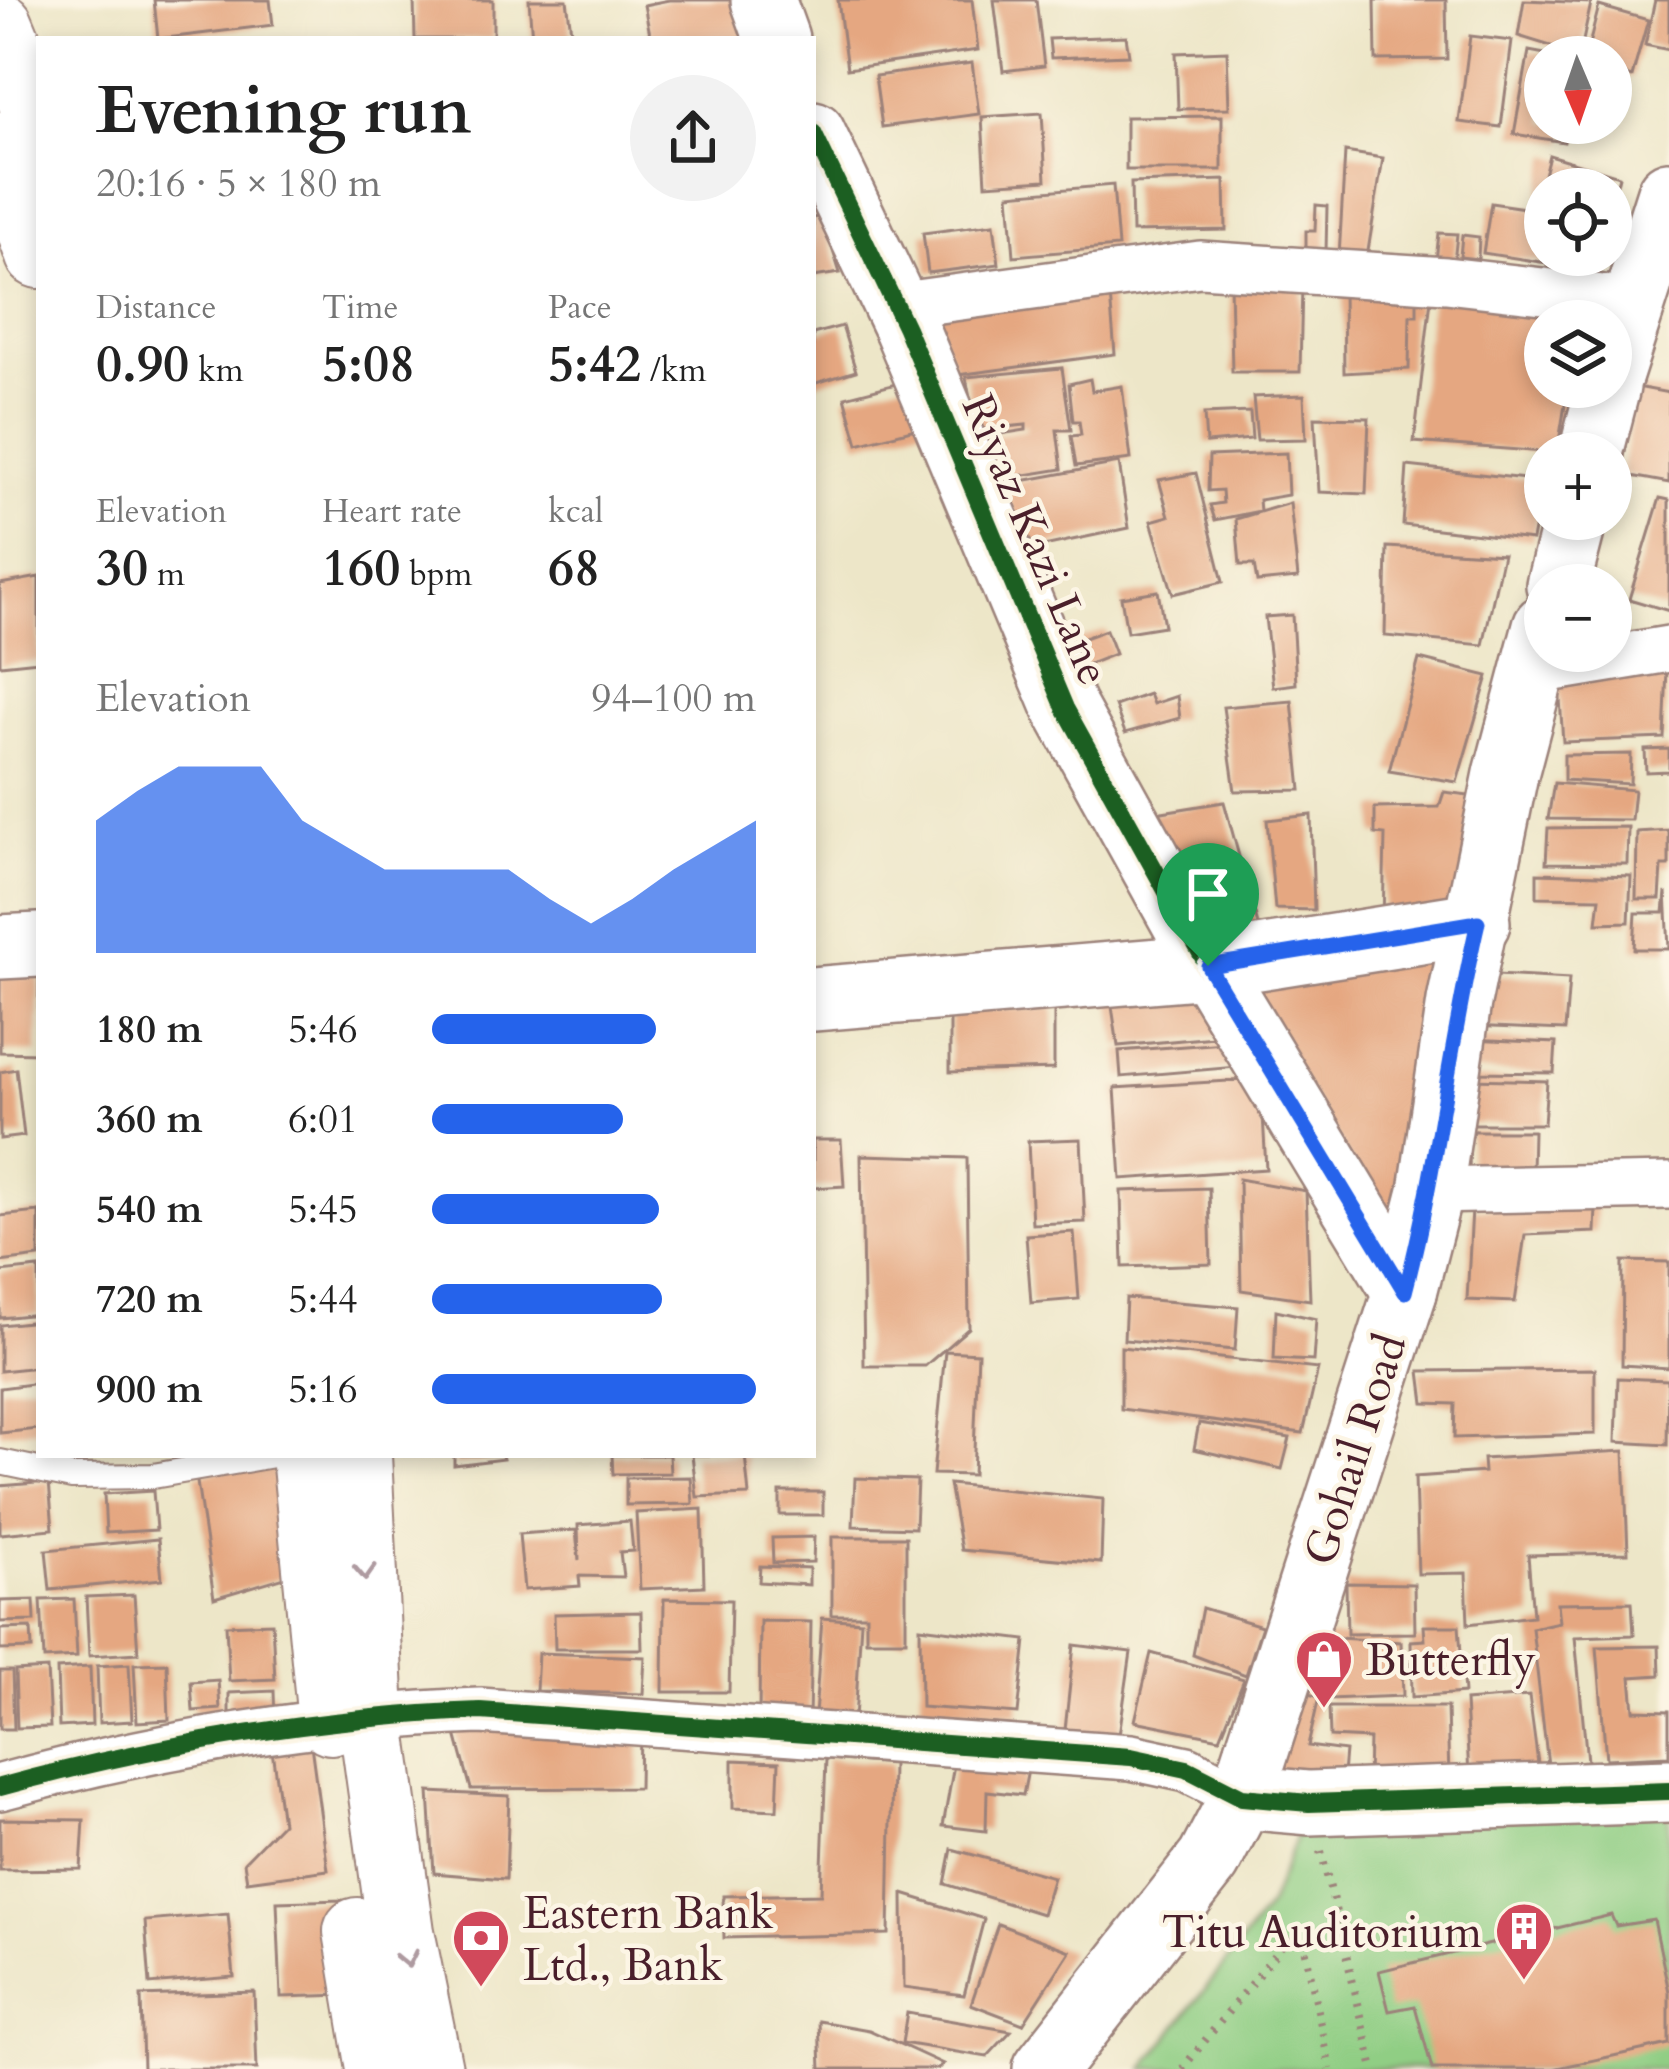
<!DOCTYPE html>
<meta charset="utf-8">
<style>
:root{--surface:#fff;--page:#f2f2f2;--text:#222;--muted:#767676;--accent:#2563eb}
body{margin:0;font-family:Cardo,serif;background:var(--page);color:var(--text);height:100vh;display:flex;flex-direction:column;font-size:45px;white-space:nowrap}
*{box-sizing:border-box;margin:0}
p{font-size:39px;color:var(--muted)}
.icon{flex:none;width:66px;height:66px;fill:none;stroke:currentColor;stroke-width:2;stroke-linecap:round;stroke-linejoin:round}
.map{position:relative;flex:1;overflow:hidden}
.panel{position:absolute;left:36px;top:36px;width:780px;height:1422px;display:flex;flex-direction:column;background:var(--surface);border-radius:0px;box-shadow:0 6px 18px #0003}
.panel>*{flex:none}
.needle{width:78px;rotate:178deg}
.fabs{position:absolute;left:1524px;top:36px;display:grid;gap:24px}
.fabs a{display:grid;place-items:center;width:108px;height:108px;border-radius:50%;background:var(--surface);box-shadow:0 6px 18px #0003;font-size:60px}
.pin{position:absolute;display:grid;place-items:center;width:102px;height:102px;color:#fff;margin:-123px -51px;border-radius:50% 50% 50% 0;rotate:-45deg;box-shadow:0 0 12px #0007}
.pin .icon{rotate:45deg}
.round{display:grid;place-items:center;flex:none;width:126px;height:126px;border-radius:63px;background:var(--page)}
.headline{display:flex;align-items:center;justify-content:space-between;height:204px;padding:0 60px}
h1{font-size:66px;font-weight:800;line-height:90px}
.metrics{display:grid;grid-template-columns:repeat(3,1fr);gap:18px;height:204px;padding:12px 60px}
.metrics div{display:grid;align-content:center}
.metrics b{font-size:51px;font-weight:800}
.metrics small{font-size:33px;font-weight:400}
.metrics p{font-size:33px}
.chart{height:336px;padding:24px 60px}
.chart p{display:flex;justify-content:space-between}
.chart svg{width:100%;height:216px;margin-top:12px;fill:var(--accent);opacity:.7}
ul{padding:0 60px;list-style:none;font-size:39px}
li{display:grid;grid-template-columns:192px 144px 1fr;align-items:center;height:90px}
li i{height:30px;border-radius:15px;background:var(--accent)}
.map>svg:first-child{display:block}
.green{fill:#90ce84;stroke:#6d7658;stroke-width:3}
.building{fill:#e5a781}
.lines{fill:none;stroke-linecap:round;stroke-linejoin:round}
.lane-casing{stroke:#9c827a;stroke-width:28}
.street-casing{stroke:#9c827a;stroke-width:50}
.secondary-casing{stroke:#9c827a;stroke-width:68}
.highway-casing{stroke:#9c827a;stroke-width:70}
.path{stroke:#9c827a;stroke-width:8;stroke-dasharray:3 9;stroke-linecap:butt}
.lane{stroke:#fff;stroke-width:24}
.street{stroke:#fff;stroke-width:45}
.secondary{stroke:#fff;stroke-width:63}
.highway{stroke:#fff;stroke-width:66}
.cycleway-casing{stroke:#fcf5e5;stroke-width:26}
.cycleway{stroke:#1b5e20;stroke-width:18}
.oneway{stroke:#ae9aa0}
.route-casing{stroke:#fff;stroke-width:24}
.route{stroke:#2563eb;stroke-width:15}
.labels{text-anchor:middle;stroke-width:9;stroke-linejoin:round;paint-order:stroke}
.street-label{font-size:45px;fill:#4a1f2b;stroke:#fcf5e5}
.poi-label{font-size:45px;fill:#4a1f2b;stroke:#fcf5e5;text-anchor:start}
</style>
<div class="map">
<svg width="1669" height="2069" viewBox="0 0 1669 2069">
<rect width="100%" height="100%" fill="#fcf5e5"/>
<filter id="ink" filterUnits="userSpaceOnUse"><feTurbulence type="fractalNoise" baseFrequency=".00833" numOctaves="2"/><feDisplacementMap in="SourceGraphic" scale="24" xChannelSelector="R" yChannelSelector="G"/><feConvolveMatrix kernelMatrix="1 2 1 2 8 2 1 2 1" color-interpolation-filters="sRGB"/></filter>
<filter id="wash" filterUnits="userSpaceOnUse"><feTurbulence type="fractalNoise" baseFrequency=".004" numOctaves="4" result="noise"/><feDisplacementMap in="SourceGraphic" scale="48" xChannelSelector="R" yChannelSelector="G"/><feGaussianBlur stdDeviation="2.7" result="paint"/><feColorMatrix in="noise" values="0 0 0 0 0 0 0 0 0 0 0 0 0 0 0 0 0 1.4 0 .05"/><feComposite in="paint" operator="in"/></filter>
<g filter="url(#wash)">
<rect width="100%" height="100%" fill="#ede6c8"/>
<path class="green" d="M1669 1791V2069H1144L1269 1906 1309 1803Z"/>
<g id="blocks">
<g class="building">
<path d="M154 0H270L273 25 158 39Z"/>
<path d="M414 0H493V39H415Z"/>
<path d="M529 0H567L572 39H532Z"/>
<path d="M669 0H748L756 39H651L644 5Z"/>
<path d="M838 0H972L978 50 847 69Z"/>
<path d="M994 0H1036L1044 66 1003 71Z"/>
<path d="M1375 0H1446L1447 59 1376 60Z"/>
<path d="M1524 0 1591 3 1580 55 1518 36Z"/>
<path d="M1655 0H1669V50L1645 45Z"/>
<path d="M1599 6 1648 20 1632 77 1611 71V57H1586Z"/>
<path d="M1126 36 1129 55 1051 58 1049 39Z"/>
<path d="M1470 36 1512 41 1501 127 1459 122Z"/>
<path d="M1227 51 1229 108 1178 109 1176 53Z"/>
<path d="M1529 51 1545 54V123H1568L1564 142 1514 134Z"/>
<path d="M972 63 979 114 882 127 875 76Z"/>
<path d="M1042 113 1046 180 986 184 982 117Z"/>
<path d="M1222 116V170H1126V117Z"/>
<path d="M1345 152 1383 158 1367 257H1339Z"/>
<path d="M1549 155 1619 176 1613 200 1611 189H1545V201L1538 199Z"/>
<path d="M1225 180 1226 230 1132 232 1131 183Z"/>
<path d="M1113 185 1118 247 1014 256 1009 194Z"/>
<path d="M1491 203 1545 211V255H1587L1585 269 1483 253Z"/>
<path d="M1316 205 1327 206 1326 252 1306 251V231H1315Z"/>
<path d="M822 216 840 273 813 277V218Z"/>
<path d="M994 224 999 264 928 273 923 233Z"/>
<path d="M1439 233 1457 234 1454 263 1436 261Z"/>
<path d="M1462 235 1479 237 1478 259 1460 257Z"/>
<path d="M1109 282 1115 354 957 375 933 310Z"/>
<path d="M1230 282 1302 284 1300 372H1232Z"/>
<path d="M1417 288V315H1410L1409 369 1344 373 1343 289Z"/>
<path d="M1432 291 1580 313 1579 321H1545V387H1568L1557 453 1414 442Z"/>
<path d="M842 326 856 371 813 384V334Z"/>
<path d="M1062 368 1071 430H1057L1062 469 994 480 962 440 1026 430V425L976 430 966 377Z"/>
<path d="M915 379 927 426 858 444 845 397Z"/>
<path d="M1090 379 1092 391 1122 386 1131 459 1076 466 1071 436 1081 435 1079 421H1073L1069 384Z"/>
<path d="M1637 387 1669 393V483L1621 474Z"/>
<path d="M1304 395 1306 439 1257 440 1253 397Z"/>
<path d="M1250 412 1252 439 1206 443 1204 414Z"/>
<path d="M1315 417 1369 418 1366 494 1319 492Z"/>
<path d="M1286 453 1288 495 1259 500 1260 511 1215 520 1210 505 1223 503 1222 490 1208 491 1209 456Z"/>
<path d="M1119 463 1129 528 1025 550 1005 484Z"/>
<path d="M1407 466 1543 481 1532 540 1403 525Z"/>
<path d="M1196 473 1223 582 1173 594 1151 521 1169 516 1159 480Z"/>
<path d="M1660 498 1669 500V611L1629 599Z"/>
<path d="M1290 503 1298 578 1257 582 1254 565H1240L1236 519Z"/>
<path d="M1387 547 1503 554 1483 645 1385 636Z"/>
<path d="M39 577V661L0 665V584Z"/>
<path d="M1158 591 1164 626 1127 632 1121 597Z"/>
<path d="M1292 615 1296 684 1273 687 1265 617Z"/>
<path d="M1106 630 1115 654 1074 670 1065 645Z"/>
<path d="M1419 659 1488 676 1457 782 1389 771Z"/>
<path d="M1667 669 1664 738 1563 742 1559 684Z"/>
<path d="M1149 694 1153 704 1177 696 1180 718 1125 733 1115 706Z"/>
<path d="M1292 701 1301 790 1235 791 1223 707Z"/>
<path d="M1669 749V771L1646 772 1645 750Z"/>
<path d="M1631 754 1630 784 1564 780V755Z"/>
<path d="M1554 783 1634 790 1631 820 1548 819Z"/>
<path d="M1444 792 1485 797 1464 908 1383 921 1385 835 1375 834V808L1439 807Z"/>
<path d="M1224 802 1262 939 1215 949 1144 815Z"/>
<path d="M1311 815 1314 910 1275 909 1267 820Z"/>
<path d="M1628 827 1627 864 1546 863 1548 828Z"/>
<path d="M1669 830V866H1662L1660 899H1636L1637 832Z"/>
<path d="M1537 873 1631 876 1629 922 1597 923 1600 898 1537 897Z"/>
<path d="M1666 892 1669 949H1634L1636 913H1664Z"/>
<path d="M1445 937 1398 1240 1242 976Z"/>
<path d="M1477 974 1569 979 1565 1030 1471 1026Z"/>
<path d="M0 976 39 977 37 1053 0 1052Z"/>
<path d="M1188 979 1235 1035 1118 1046 1109 987Z"/>
<path d="M1054 1008V1069L950 1072V1010Z"/>
<path d="M1471 1039 1556 1043 1554 1073 1469 1072Z"/>
<path d="M1238 1042 1249 1066 1121 1077 1119 1051Z"/>
<path d="M16 1069 24 1136 0 1139V1072Z"/>
<path d="M1261 1079 1266 1169 1121 1179 1115 1088Z"/>
<path d="M1471 1079 1547 1081 1544 1124H1467Z"/>
<path d="M1470 1131H1533L1532 1171 1469 1173Z"/>
<path d="M1081 1139 1085 1222 1032 1224 1028 1141Z"/>
<path d="M813 1140H841L844 1186 813 1188Z"/>
<path d="M861 1155 967 1158 969 1328 925 1366H864Z"/>
<path d="M1239 1179 1306 1191 1310 1300 1241 1290Z"/>
<path d="M1209 1188 1211 1264 1123 1267 1121 1191Z"/>
<path d="M1596 1206 1595 1232 1525 1235 1515 1302 1467 1300 1472 1209Z"/>
<path d="M39 1212V1257L0 1262V1216Z"/>
<path d="M1074 1232 1079 1299 1031 1303 1026 1235Z"/>
<path d="M1623 1261 1669 1262V1368L1622 1365Z"/>
<path d="M39 1268V1314L0 1318V1272Z"/>
<path d="M1126 1298 1238 1307 1235 1350 1124 1340Z"/>
<path d="M1276 1310 1316 1319 1313 1361 1274 1359Z"/>
<path d="M39 1321V1367L0 1371V1325Z"/>
<path d="M1121 1347 1318 1369 1303 1433 1121 1409Z"/>
<path d="M945 1351 978 1353 973 1475 933 1474Z"/>
<path d="M1595 1369V1434L1454 1438 1455 1404 1424 1403 1420 1371Z"/>
<path d="M1618 1378 1668 1380 1667 1445 1616 1442Z"/>
<path d="M39 1383V1429L0 1433V1388Z"/>
<path d="M1199 1423 1290 1438 1282 1469 1194 1449Z"/>
<path d="M1624 1451 1628 1553 1528 1555 1533 1616 1468 1624 1466 1573 1418 1574 1415 1477 1484 1472 1483 1459Z"/>
<path d="M454 1455H502L503 1459 454 1465Z"/>
<path d="M612 1455H669L670 1473 613 1474Z"/>
<path d="M692 1455H745L749 1495 697 1497Z"/>
<path d="M273 1462 285 1577 214 1598 196 1475Z"/>
<path d="M691 1477 693 1504 626 1505V1478Z"/>
<path d="M855 1478 917 1480 915 1528 853 1526Z"/>
<path d="M49 1482 53 1529 0 1534V1486Z"/>
<path d="M949 1484 1103 1499 1101 1563 961 1550Z"/>
<path d="M153 1491 156 1530 106 1533 104 1494Z"/>
<rect x="780" y="1492" width="43" height="23"/>
<path d="M702 1509 704 1586 640 1589 636 1513Z"/>
<path d="M630 1521 633 1551 620 1552 623 1577 579 1576 580 1586 524 1590 519 1534 576 1530 579 1561 578 1525Z"/>
<path d="M814 1537 813 1562 773 1563 772 1538Z"/>
<path d="M832 1537H906V1640H866V1615H832Z"/>
<path d="M158 1539 162 1579 50 1590 46 1550Z"/>
<path d="M760 1566 809 1568V1585L759 1582Z"/>
<path d="M1346 1583 1414 1584 1415 1633 1347 1634Z"/>
<path d="M134 1595 138 1653 89 1656 86 1597Z"/>
<path d="M74 1599 77 1657 44 1659 41 1600Z"/>
<path d="M664 1599 731 1600 729 1692H663Z"/>
<path d="M34 1600 35 1621 0 1622V1601Z"/>
<path d="M1632 1602 1634 1635 1575 1637 1587 1761 1548 1765 1532 1628 1559 1622 1557 1603Z"/>
<path d="M1202 1608 1262 1626 1246 1675 1193 1655Z"/>
<path d="M641 1612 642 1649H555L554 1614Z"/>
<path d="M822 1618 861 1621 855 1719 815 1716Z"/>
<path d="M760 1621 811 1622 809 1720H759Z"/>
<path d="M272 1623 275 1679 229 1681 226 1625Z"/>
<path d="M1424 1626H1459L1464 1693 1412 1697 1411 1641 1425 1640Z"/>
<path d="M920 1627 1026 1640 1018 1714 921 1707Z"/>
<path d="M31 1628 32 1649 0 1650V1629Z"/>
<path d="M1307 1636 1401 1642 1403 1696 1328 1699 1327 1693 1297 1681Z"/>
<path d="M1074 1645 1131 1652 1119 1735 1065 1730Z"/>
<path d="M1659 1646 1660 1675 1631 1677 1634 1710 1669 1711V1756L1606 1759 1597 1647Z"/>
<path d="M538 1653 645 1657 643 1694 536 1691Z"/>
<path d="M1151 1653 1244 1679 1220 1738 1135 1721Z"/>
<path d="M167 1663 169 1720 137 1722 134 1664Z"/>
<path d="M129 1664 132 1721 99 1723 97 1666Z"/>
<path d="M90 1667 92 1725 59 1727 57 1669Z"/>
<path d="M47 1669 50 1727 17 1728 15 1671Z"/>
<path d="M0 1671H12L14 1729H0Z"/>
<path d="M218 1680 220 1709 193 1711 191 1682Z"/>
<path d="M1292 1689 1319 1697 1308 1746 1345 1751 1342 1786 1266 1787Z"/>
<path d="M274 1691 275 1722 229 1723V1693Z"/>
<path d="M1529 1696 1539 1771 1469 1775 1465 1701Z"/>
<path d="M1329 1707H1447L1449 1779 1368 1782 1369 1739 1330 1737Z"/>
<path d="M452 1719 640 1727 639 1788 471 1789Z"/>
<path d="M959 1737 1033 1745 1023 1795 987 1791 986 1831 943 1826Z"/>
<path d="M311 1745 328 1870 247 1881 244 1862 282 1823 272 1750Z"/>
<path d="M826 1759 892 1764 889 1934 724 1938 723 1896 821 1894Z"/>
<path d="M733 1760 779 1762 777 1810 733 1808Z"/>
<path d="M429 1792 509 1796 506 1879 434 1873Z"/>
<path d="M0 1819 84 1820 81 1869 0 1870Z"/>
<path d="M952 1849 1053 1877 1042 1914 945 1884Z"/>
<path d="M903 1894 984 1919 964 1995 904 1987Z"/>
<path d="M342 1900 346 1995 281 1997 277 1902Z"/>
<path d="M228 1914 234 1977 150 1984 145 1921Z"/>
<path d="M1611 1915 1616 1926 1654 1920 1669 1992V2044L1553 2069H1432L1415 2006 1389 2011 1379 1971Z"/>
<path d="M998 1924 1070 1951 1023 2024 971 2004Z"/>
<path d="M254 1992 257 2069H143L141 1996Z"/>
<path d="M907 2013 1011 2031 987 2057 902 2043Z"/>
<path d="M819 2021 869 2030 943 2064 938 2069H821Z"/>
</g>
</g>
</g>
<g filter="url(#ink)">
<use href="#blocks" fill-opacity="0" stroke="#9c827a" stroke-width="3"/>
<g class="lines">
<g class="lane-casing">
<path id="lane" d="M0 1462 72 1477 153 1476 273 1455"/>
</g>
<g class="street-casing">
<g id="street">
<path d="M895 306 1200 264 1446 280 1630 301"/>
<path d="M1530 672 1669 649"/>
<path d="M1431 1191 1669 1186"/>
<path d="M0 1787C158 1744 316 1717 480 1711L1131 1757 1187 1769 1242 1797"/>
</g>
</g>
<g class="secondary-casing">
<g id="secondary">
<path d="M763 0 777 39"/>
<path d="M813 133 906 328 1065 708 1208 966 1405 1292"/>
<path d="M1611 374 1669 193"/>
<path d="M1591 453 1608 387"/>
<path d="M1558 585 1575 519"/>
<path d="M0 947 39 945"/>
<path d="M813 999 1208 966 1478 923"/>
<path d="M1242 1797 1309 1803 1669 1791"/>
<path d="M1045 2069 1209 1860 1242 1797 1405 1292 1431 1191 1459 1002 1506 774 1545 626"/>
</g>
</g>
<g class="highway-casing">
<g id="highway">
<path d="M0 25 39 119"/>
<path d="M0 145 39 255"/>
<path d="M305 1455 331 1721"/>
<path d="M358 1455 371 1715 401 1932 429 2069"/>
<path d="M357 1931 380 2069"/>
</g>
</g>
<g class="path">
<path d="M1321 1851 1374 2069"/>
<path d="M1182 2069 1300 1923 1330 2069"/>
</g>
<use href="#lane" class="lane"/>
<use href="#street" class="street"/>
<use href="#secondary" class="secondary"/>
<use href="#highway" class="highway"/>
<g class="cycleway-casing">
<g id="cycleway">
<path d="M813 133 906 328 1065 708 1208 966"/>
<path d="M0 1787C158 1744 316 1717 480 1711L1131 1757 1187 1769 1242 1797 1309 1803 1669 1791"/>
</g>
</g>
<use href="#cycleway" class="cycleway"/>
</g>
<defs><path id="oneway-chevron" d="M-2-3.5L2.5 0L-2 3.5" fill="none" stroke-width="1.6" stroke-linecap="round" stroke-linejoin="round" transform="scale(3)"/></defs>
<g class="oneway">
<use href="#oneway-chevron" transform="translate(365 1572) rotate(87)"/>
<use href="#oneway-chevron" transform="translate(407 1959) rotate(78)"/>
</g>
</g>
<g class="lines" filter="url(#ink)">
<g class="route-casing">
<path id="route" d="M1478 922C1449 1045 1437 1170 1405 1292L1208 966Z"/>
</g>
<use href="#route" class="route"/>
</g>
<defs>
<g id="shop-pin" transform="scale(3)"><path d="M0 17L-7.5 6A9.5 9.5 0 1 1 7.5 6Z" fill="#d1495b" stroke="#fcf5e5"/><path d="M-5-2.5h2.3a2.7 3.5 0 0 1 5.4 0H5L5.5 6h-11ZM-1.5-2.5h3a1.5 2.3 0 0 0-3 0Z" fill="#fff"/></g>
<g id="building-pin" transform="scale(3)"><path d="M0 17L-7.5 6A9.5 9.5 0 1 1 7.5 6Z" fill="#d1495b" stroke="#fcf5e5"/><path d="M-4-6H4V6H1V3H-1V6H-4ZM-2.5-4.3h1.7v1.8h-1.7ZM.8-4.3h1.7v1.8H.8ZM-2.5-1h1.7V.8h-1.7ZM.8-1h1.7V.8H.8Z" fill="#fff"/></g>
<g id="bank-pin" transform="scale(3)"><path d="M0 17L-7.5 6A9.5 9.5 0 1 1 7.5 6Z" fill="#d1495b" stroke="#fcf5e5"/><path d="M-6-4H6V4H-6ZM0-2.3a2.3 2.3 0 1 0 0 4.6a2.3 2.3 0 1 0 0-4.6Z" fill="#fff"/></g>
</defs>
<g fill-rule="evenodd">
<use href="#shop-pin" x="1324" y="1659"/>
<use href="#building-pin" x="1524" y="1931"/>
<use href="#bank-pin" x="481" y="1938"/>
</g>
<g class="labels">
<g class="street-label">
<text transform="translate(1037 539) rotate(67)" y="16">Riyaz Kazi Lane</text>
<text transform="translate(1354 1449) rotate(-72)" y="16">Gohail Road</text>
</g>
<g class="poi-label">
<text x="1366" y="1675">Butterfly</text>
<text x="523" y="1928">Eastern Bank<tspan x="523" dy="52">Ltd., Bank</tspan></text>
<text x="1482" y="1947" text-anchor="end">Titu Auditorium</text>
</g>
</g>
</svg>
<div class="fabs">
<a><svg class="needle" viewBox="-14 -14 28 28"><path d="M0-13l5 13h-10z" fill="#e53935"/><path d="M0 13l5-13h-10z" fill="#767676"/></svg></a>
<a><svg class="icon" aria-label="locate" viewBox="0 0 24 24"><circle cx="12" cy="12" r="6"/><path d="M12 2v4M12 18v4M2 12h4M18 12h4"/></svg></a>
<a><svg class="icon" aria-label="layers" viewBox="0 0 24 24"><path d="M12 4l9 5-9 5-9-5zM3 14l9 5 9-5"/></svg></a>
<a>+</a>
<a>−</a>
</div>
<div class="pin" style="left:1208px;top:966px;background:#1e9e55"><svg class="icon" aria-label="arrive" viewBox="0 0 24 24"><path d="M6 21V4h12l-3 4 3 4H6"/></svg></div>
<section class="panel">
<div class="headline"><div><h1>Evening run</h1><p>20:16 · 5 × 180 m</p></div><a class="round"><svg class="icon" aria-label="share" viewBox="0 0 24 24"><path d="M12 15V3M7 8l5-5 5 5M5 13v7h14v-7"/></svg></a></div>
<div class="metrics">
<div><p>Distance</p><b>0.90<small> km</small></b></div>
<div><p>Time</p><b>5:08</b></div>
<div><p>Pace</p><b>5:42<small> /km</small></b></div>
</div>
<div class="metrics">
<div><p>Elevation</p><b>30<small> m</small></b></div>
<div><p>Heart rate</p><b>160<small> bpm</small></b></div>
<div><p>kcal</p><b>68</b></div>
</div>
<div class="chart"><p><span>Elevation</span>94–100 m</p>
<svg viewBox="0 0 160 44" preserveAspectRatio="none"><path d="M0 44V17L10 11L20 6L30 6L40 6L50 17L60 22L70 27L80 27L90 27L100 27L110 33L120 38L130 33L140 27L150 22L160 17V44z"/></svg>
</div>
<ul>
<li><b>180 m</b>5:46<i style="width:69%"></i></li>
<li><b>360 m</b>6:01<i style="width:59%"></i></li>
<li><b>540 m</b>5:45<i style="width:70%"></i></li>
<li><b>720 m</b>5:44<i style="width:71%"></i></li>
<li><b>900 m</b>5:16<i style="width:100%"></i></li>
</ul>
</section>
</div>
